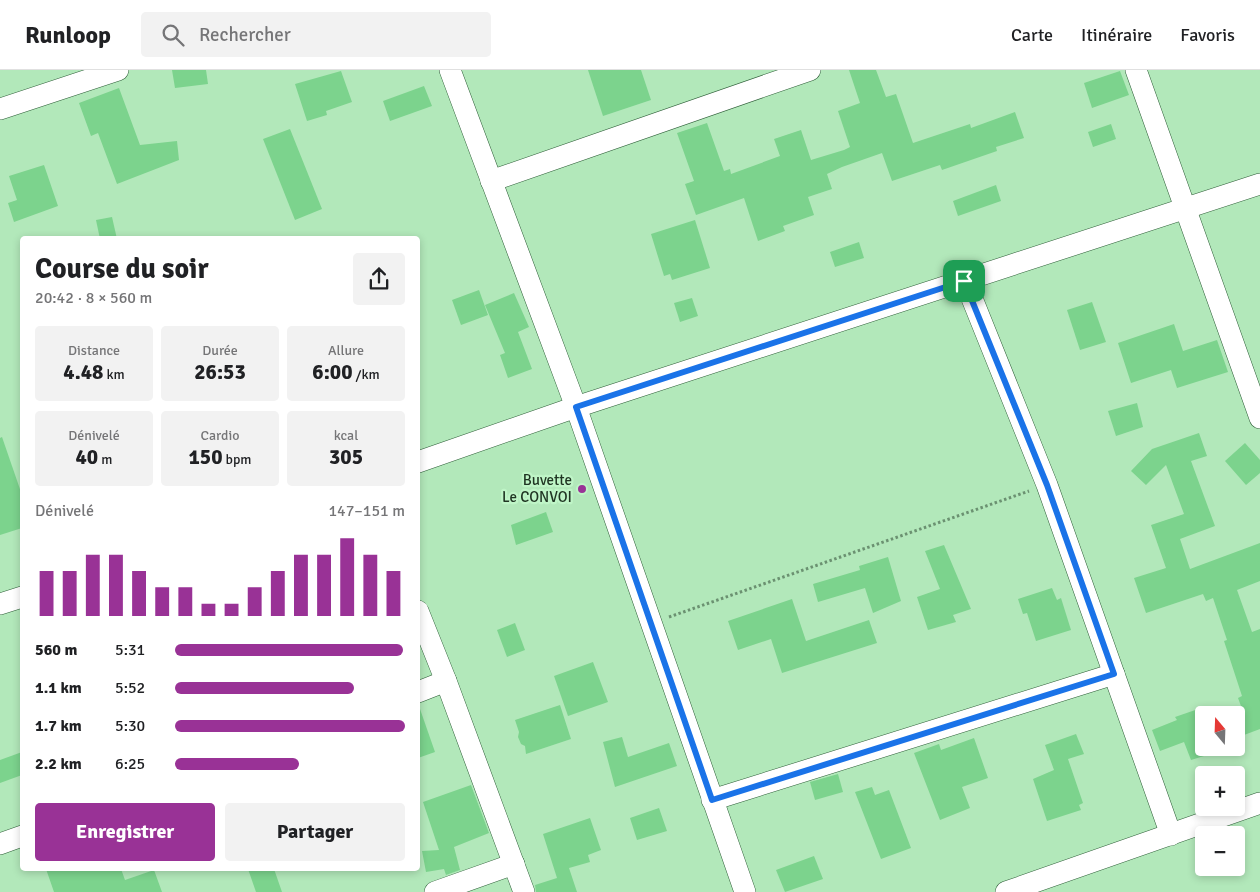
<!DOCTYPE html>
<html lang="fr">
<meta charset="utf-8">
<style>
:root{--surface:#fff;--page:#f2f2f2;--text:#202124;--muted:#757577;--line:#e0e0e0;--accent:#993296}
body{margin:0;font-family:Signika,sans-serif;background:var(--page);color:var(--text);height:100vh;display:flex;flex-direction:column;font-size:19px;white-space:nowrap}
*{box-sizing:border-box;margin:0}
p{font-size:16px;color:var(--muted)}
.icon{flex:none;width:28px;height:28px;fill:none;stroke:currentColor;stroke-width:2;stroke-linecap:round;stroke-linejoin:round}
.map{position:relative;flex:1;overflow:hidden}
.drawer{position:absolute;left:20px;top:166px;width:400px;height:635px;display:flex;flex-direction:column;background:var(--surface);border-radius:5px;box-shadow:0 2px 8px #0003}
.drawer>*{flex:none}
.needle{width:32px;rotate:341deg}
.fabs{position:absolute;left:1195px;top:636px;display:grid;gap:10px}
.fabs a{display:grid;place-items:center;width:50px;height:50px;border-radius:5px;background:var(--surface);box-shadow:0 2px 8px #0003;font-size:25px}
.pin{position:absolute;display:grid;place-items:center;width:42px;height:42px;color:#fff;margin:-21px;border-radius:10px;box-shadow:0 2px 8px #0006}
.round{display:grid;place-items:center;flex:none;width:52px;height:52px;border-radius:5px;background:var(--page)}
.overview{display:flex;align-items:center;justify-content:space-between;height:85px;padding:0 15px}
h1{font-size:28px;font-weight:800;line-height:38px}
.figures{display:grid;grid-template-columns:repeat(3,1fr);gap:8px;height:85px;padding:5px 15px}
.figures div{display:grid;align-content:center;border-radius:5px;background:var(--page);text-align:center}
.figures b{font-size:21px;font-weight:800}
.figures small{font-size:14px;font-weight:400}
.figures p{font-size:14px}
.chart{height:140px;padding:10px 15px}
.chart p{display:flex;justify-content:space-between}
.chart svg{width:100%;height:90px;margin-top:5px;stroke:var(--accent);stroke-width:6}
.action{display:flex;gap:10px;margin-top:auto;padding:10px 15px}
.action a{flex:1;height:58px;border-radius:5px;background:var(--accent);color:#fff;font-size:20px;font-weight:800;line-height:58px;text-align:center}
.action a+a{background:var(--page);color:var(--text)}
ul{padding:0 15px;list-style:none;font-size:16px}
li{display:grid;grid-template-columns:80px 60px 1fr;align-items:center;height:38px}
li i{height:12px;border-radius:6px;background:var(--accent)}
header{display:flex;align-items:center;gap:30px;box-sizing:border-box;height:70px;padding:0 25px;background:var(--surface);border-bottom:1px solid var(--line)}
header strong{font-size:24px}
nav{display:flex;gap:28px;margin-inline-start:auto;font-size:18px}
.search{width:350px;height:45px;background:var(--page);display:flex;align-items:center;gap:12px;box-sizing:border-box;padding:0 18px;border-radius:5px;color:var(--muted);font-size:19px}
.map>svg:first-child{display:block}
.building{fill:#7cd38d}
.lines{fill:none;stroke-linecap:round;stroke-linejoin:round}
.street-casing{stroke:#2e5e38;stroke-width:22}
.path{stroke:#6b9171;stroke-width:3;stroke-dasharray:2.5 2.5;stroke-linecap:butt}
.street{stroke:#fff;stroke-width:21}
.route-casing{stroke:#fff;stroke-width:10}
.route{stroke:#1a73e8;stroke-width:6}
.poi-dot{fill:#993296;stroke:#bff5c7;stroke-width:2}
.labels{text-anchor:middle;stroke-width:4.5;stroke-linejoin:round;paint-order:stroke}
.poi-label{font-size:15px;fill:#203523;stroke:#bff5c7;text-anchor:end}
</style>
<header>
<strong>Runloop</strong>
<div class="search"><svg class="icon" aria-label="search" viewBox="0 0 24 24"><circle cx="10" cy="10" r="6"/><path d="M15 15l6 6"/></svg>Rechercher</div>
<nav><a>Carte</a><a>Itinéraire</a><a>Favoris</a></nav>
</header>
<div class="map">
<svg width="1260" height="822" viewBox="0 0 1260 822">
<rect width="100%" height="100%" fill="#b2e8ba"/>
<g class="building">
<path d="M172 0H206L208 14 175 18Z"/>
<path d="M588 0H641L651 30 603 46Z"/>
<path d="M849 0H876L886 27 896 24 913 73 970 54 971 58 1015 42 1024 68 996 77 997 81 942 100 940 95 892 111 882 83 842 97 827 104 832 119 808 127 814 145 783 156 785 161 758 171 744 128 696 145 685 114 694 111 677 63 707 53 724 101 730 99 731 104 780 86 774 69 801 60 811 90 844 80 850 77 838 41 860 33Z"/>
<path d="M341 1 352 32 326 41 327 45 307 51 295 14Z"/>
<path d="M1120 1 1129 25 1092 38 1084 13Z"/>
<path d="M424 16 432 36 390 51 383 31Z"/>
<path d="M119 18 140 75 177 71 179 90 117 114 98 63 91 66 79 33Z"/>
<path d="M1111 54 1116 69 1093 77 1088 62Z"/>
<path d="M290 59 322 139 295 150 263 69Z"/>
<path d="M44 95 58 136 14 152 8 133 17 130 9 106Z"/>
<path d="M996 115 1001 131 958 146 953 131Z"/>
<path d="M112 147 117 169H100L96 150Z"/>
<path d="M695 150 710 198 672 210 670 204 664 206 651 164Z"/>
<path d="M859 172 864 188 835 197 830 182Z"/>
<path d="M479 220 488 245 461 255 452 230Z"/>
<path d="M514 223 529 257 518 262 532 299 508 308 500 285 505 283 485 235Z"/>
<path d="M692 228 698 246 680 252 674 233Z"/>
<path d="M1092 232 1106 272 1080 280 1067 240Z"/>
<path d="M1174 254 1183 281 1217 270 1228 302 1177 318 1171 300 1131 313 1118 273Z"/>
<path d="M1137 333 1143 357 1116 366 1108 341Z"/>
<path d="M1199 363 1207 386 1191 391 1215 456 1180 469 1190 499 1260 473V511L1237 520 1252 562 1260 559V659L1236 668V638L1241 636 1238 628 1242 626 1224 571 1227 570 1213 528 1206 531 1203 524 1146 543 1134 508 1166 498 1151 455 1184 444 1166 395 1146 415 1131 401 1152 379Z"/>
<path d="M2 367 22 425V458L0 465V368Z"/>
<path d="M1245 373 1260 390V403L1246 415 1225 391Z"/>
<path d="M546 442 553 462 516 475 511 455Z"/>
<path d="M944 475 971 539 953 545 956 552 928 560 917 527 940 519 925 481Z"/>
<path d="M888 487 901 531 873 543 865 518 818 532 813 514 860 500 859 496Z"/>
<path d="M1052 518 1057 530 1061 528 1071 560 1036 571 1027 543 1023 544 1018 529Z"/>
<path d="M792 529 806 571 869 550 877 573 782 603 771 569 738 580 728 551Z"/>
<path d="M515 553 525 580 507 587 497 560Z"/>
<path d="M593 592 608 632 568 646 554 606Z"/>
<path d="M560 635 571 669 526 684 525 676 521 674 518 667 519 662 515 650Z"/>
<path d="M1204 637V686L1191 690 1184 672 1160 681 1152 660 1177 650 1175 647Z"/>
<path d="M418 639H420L435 682 418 688Z"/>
<path d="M1076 664 1084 684 1068 689 1083 733 1079 735 1081 740 1047 751 1033 709 1054 700 1045 675Z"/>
<path d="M622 667 628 687 669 673 677 696 615 717 603 672Z"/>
<path d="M974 668 988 708 962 717 970 738 940 750 914 683 939 674 941 680Z"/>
<path d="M22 682V705L0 713V690Z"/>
<path d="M838 704 843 722 815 730 810 712Z"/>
<path d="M471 715 489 763 454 777 460 800 446 805 444 799 426 802 422 781 439 780 423 732Z"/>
<path d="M872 717 875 725 889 720 911 778 881 789 855 722Z"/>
<path d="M659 738 667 761 637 770 630 748Z"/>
<path d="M590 748 601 780 588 785 590 792 569 798 577 822H536L535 815 557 808 543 764Z"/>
<path d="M814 786 823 809 785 822 776 800Z"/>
<path d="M46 799H121L125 810 154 800 162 822H54Z"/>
<path d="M248 799H274L282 822H256Z"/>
</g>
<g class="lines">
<g class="street-casing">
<g id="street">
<path d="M450 0 576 337 745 822"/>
<path d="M1136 0 1260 348"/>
<path d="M0 39 118 0"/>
<path d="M491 111 810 0"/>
<path d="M965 211 1047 415 1171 765"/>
<path d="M418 392 576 337 1260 114"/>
<path d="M0 534 22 527"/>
<path d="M418 541 446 611 524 822"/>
<path d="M418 622 446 611"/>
<path d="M712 730 1114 604"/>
<path d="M0 774 22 766"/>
<path d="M435 822 514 794"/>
<path d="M1006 822 1260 733"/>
</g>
</g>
<path class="path" d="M669 547 1029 421"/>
<use href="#street" class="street"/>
</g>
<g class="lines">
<g class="route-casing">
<path id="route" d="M964 211 1047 415 1114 604 712 730 576 337Z"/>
</g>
<use href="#route" class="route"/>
</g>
<circle class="poi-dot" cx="582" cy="419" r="5"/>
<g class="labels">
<g class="poi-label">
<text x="572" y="415">Buvette<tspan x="572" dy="17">Le CONVOI</tspan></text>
</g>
</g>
</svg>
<div class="fabs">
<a><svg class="needle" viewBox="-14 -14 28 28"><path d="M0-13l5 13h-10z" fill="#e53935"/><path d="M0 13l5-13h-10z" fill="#757577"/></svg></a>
<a>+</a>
<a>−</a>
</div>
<div class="pin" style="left:964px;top:211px;background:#1e9e55"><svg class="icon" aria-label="arrive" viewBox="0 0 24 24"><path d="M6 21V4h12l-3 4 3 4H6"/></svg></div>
<section class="drawer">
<div class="overview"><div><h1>Course du soir</h1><p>20:42 · 8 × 560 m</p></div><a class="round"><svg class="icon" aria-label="share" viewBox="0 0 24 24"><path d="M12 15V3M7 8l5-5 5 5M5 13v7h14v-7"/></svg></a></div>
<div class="figures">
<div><p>Distance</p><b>4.48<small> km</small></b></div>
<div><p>Durée</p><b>26:53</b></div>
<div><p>Allure</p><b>6:00<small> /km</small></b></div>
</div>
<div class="figures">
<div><p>Dénivelé</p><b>40<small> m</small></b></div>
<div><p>Cardio</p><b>150<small> bpm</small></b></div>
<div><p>kcal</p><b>305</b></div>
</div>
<div class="chart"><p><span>Dénivelé</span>147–151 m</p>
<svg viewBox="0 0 160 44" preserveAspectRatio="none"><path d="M5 44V22M15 44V22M25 44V14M35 44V14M45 44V22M55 44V30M65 44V30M75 44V38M85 44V38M95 44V30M105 44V22M115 44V14M125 44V14M135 44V6M145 44V14M155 44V22"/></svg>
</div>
<ul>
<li><b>560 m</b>5:31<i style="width:99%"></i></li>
<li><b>1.1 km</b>5:52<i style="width:78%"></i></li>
<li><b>1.7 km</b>5:30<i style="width:100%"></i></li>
<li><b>2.2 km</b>6:25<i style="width:54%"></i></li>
</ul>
<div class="action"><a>Enregistrer</a><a>Partager</a></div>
</section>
</div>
